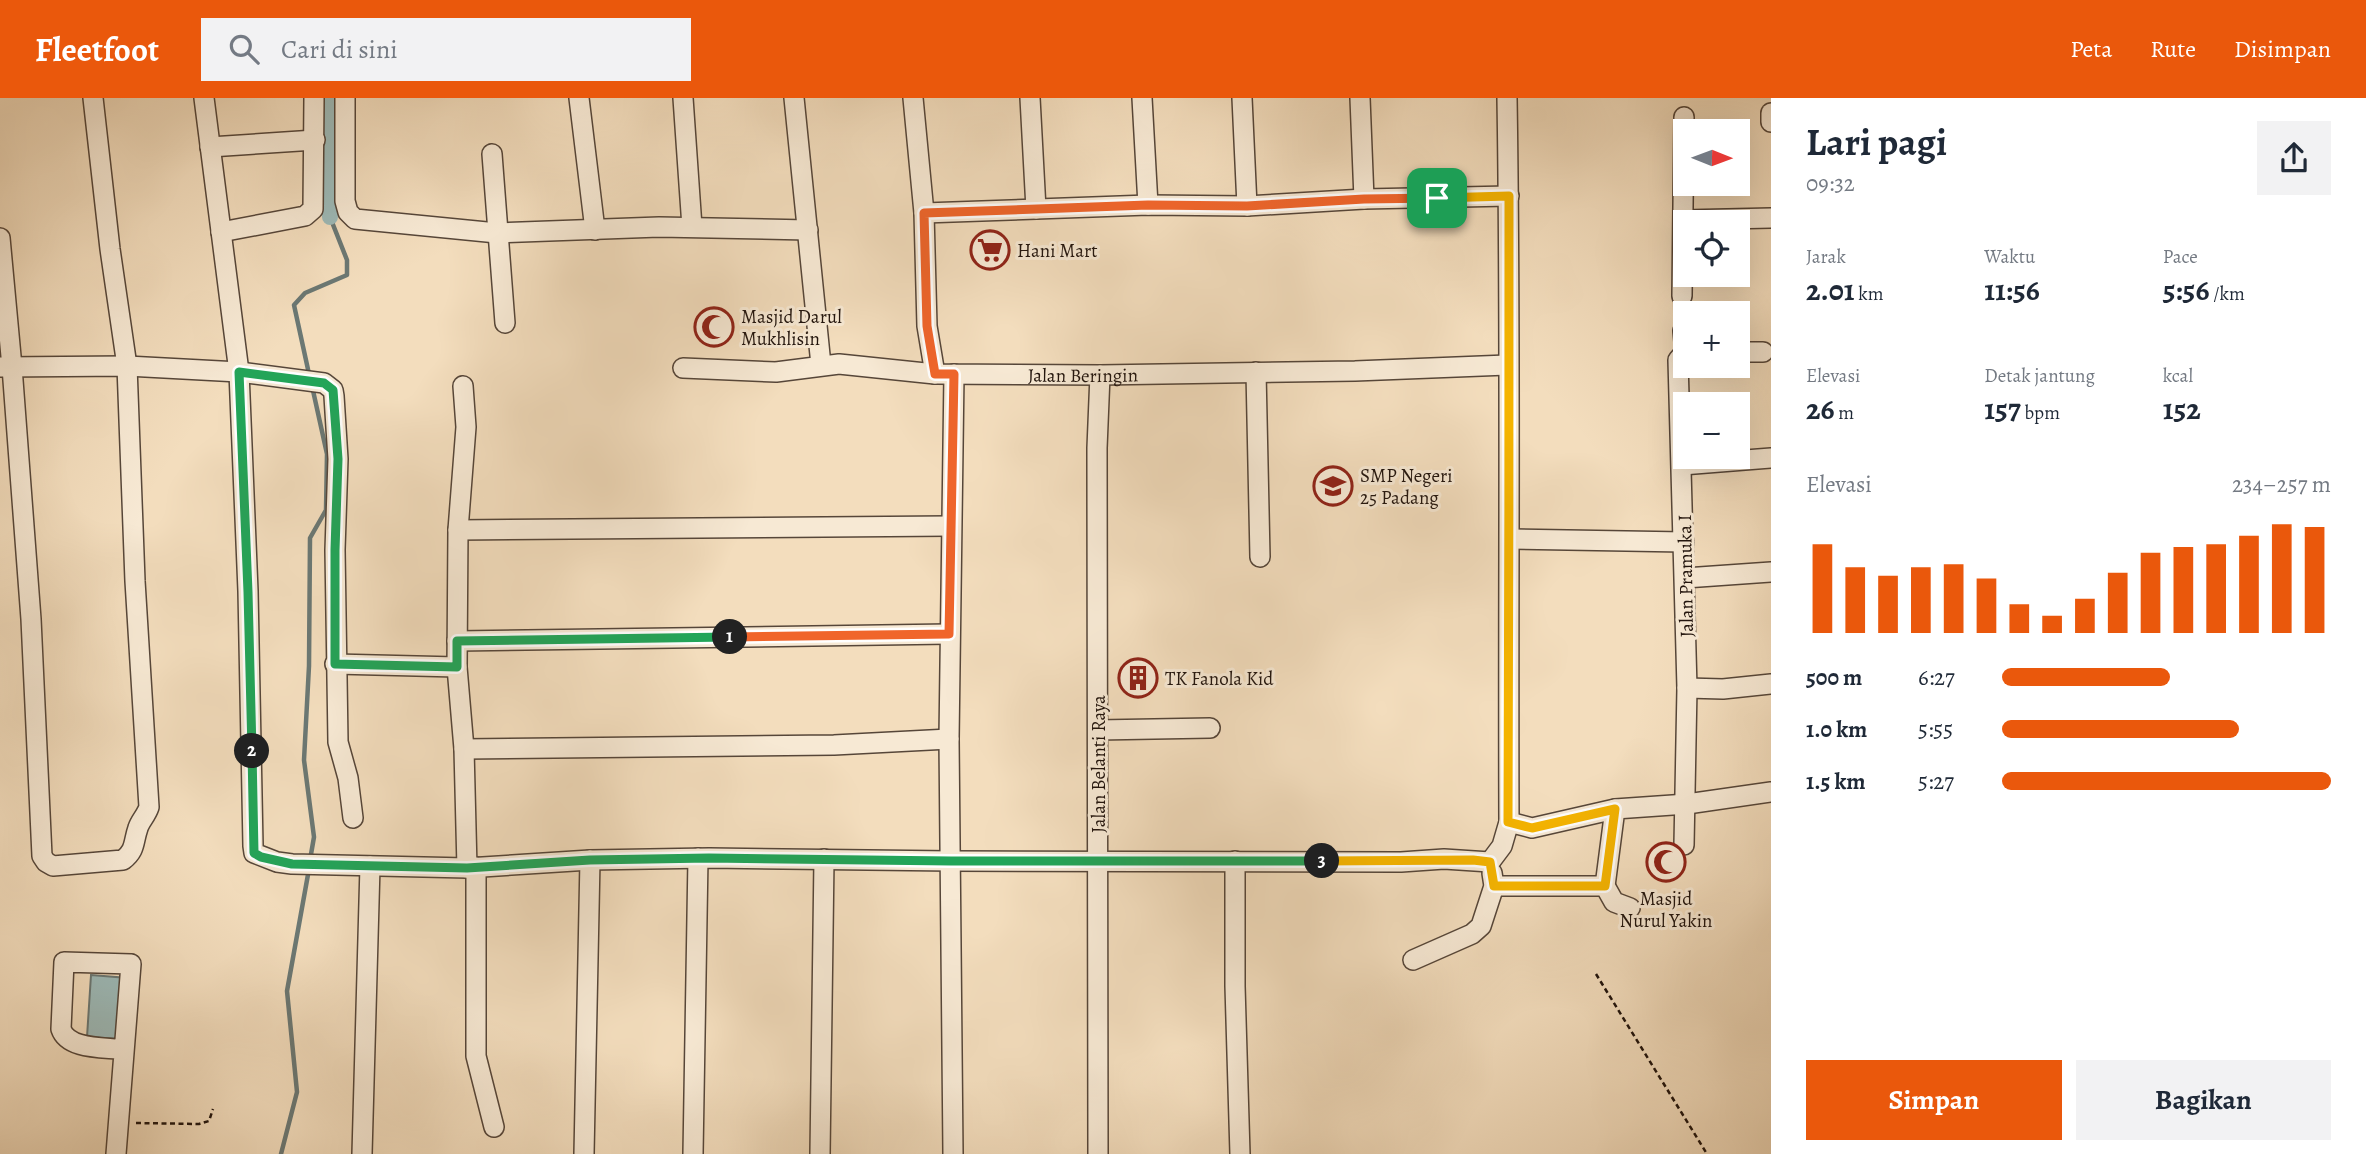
<!DOCTYPE html>
<html lang="id">
<meta charset="utf-8">
<style>
:root{--surface:#fff;--page:#f2f2f3;--text:#1f2937;--muted:#747a83;--accent:#ea580c}
body{margin:0;font-family:Alegreya,serif;background:var(--page);color:var(--text);height:100vh;display:flex;flex-direction:column;font-size:26px;white-space:nowrap}
*{box-sizing:border-box;margin:0}
p{font-size:23px;color:var(--muted)}
.icon{flex:none;width:38px;height:38px;fill:none;stroke:currentColor;stroke-width:2;stroke-linecap:round;stroke-linejoin:round}
.map{position:relative;flex:1;overflow:hidden}
.drawer{display:flex;flex-direction:column;background:var(--surface);width:595px}
.drawer>*{flex:none}
.needle{width:46px;rotate:91deg}
.tools{position:absolute;left:1673px;top:21px;display:grid;gap:14px}
.tools a{display:grid;place-items:center;width:77px;height:77px;border-radius:0px;background:var(--surface);box-shadow:0 7px 28px #0002;font-size:35px}
.pin{position:absolute;display:grid;place-items:center;width:60px;height:60px;color:#fff;margin:-30px;border-radius:14px;box-shadow:0 4px 10px #0006}
.km{position:absolute;width:35px;height:35px;margin:-18px;border-radius:50%;background:#222;color:#fff;font-size:19px;line-height:35px;text-align:center}
.round{display:grid;place-items:center;flex:none;width:74px;height:74px;border-radius:0px;background:var(--page)}
.overview{display:flex;align-items:center;justify-content:space-between;height:119px;padding:0 35px}
h1{font-size:38px;font-weight:700;line-height:52px}
.metrics{display:grid;grid-template-columns:repeat(3,1fr);gap:10px;height:119px;padding:7px 35px}
.metrics div{display:grid;align-content:center}
.metrics b{font-size:30px;font-weight:700}
.metrics small{font-size:19px;font-weight:400}
.metrics p{font-size:19px}
.chart{height:196px;padding:14px 35px}
.chart p{display:flex;justify-content:space-between}
.chart svg{width:100%;height:126px;margin-top:7px;stroke:var(--accent);stroke-width:6}
.primary-button{display:flex;gap:14px;margin-top:auto;padding:14px 35px}
.primary-button a{flex:1;height:80px;border-radius:0px;background:var(--accent);color:#fff;font-size:28px;font-weight:700;line-height:80px;text-align:center}
.primary-button a+a{background:var(--page);color:var(--text)}
ul{padding:0 35px;list-style:none;font-size:23px}
li{display:grid;grid-template-columns:112px 84px 1fr;align-items:center;height:52px}
li i{height:18px;border-radius:9px;background:var(--accent)}
header{display:flex;align-items:center;gap:42px;box-sizing:border-box;height:98px;padding:0 35px;background:var(--accent);color:#fff}
header strong{font-size:33px}
nav{display:flex;gap:38px;margin-inline-start:auto;font-size:24px}
.search{width:490px;height:63px;background:var(--page);display:flex;align-items:center;gap:18px;box-sizing:border-box;padding:0 24px;border-radius:0px;color:var(--muted);font-size:26px}
main{display:flex;flex:1;min-height:0}
.map>svg:first-child{display:block}
.water{fill:#9dbab8;stroke:#6b7874;stroke-width:2}
.lines{fill:none;stroke-linecap:round;stroke-linejoin:round}
.stream{stroke:#6b7874;stroke-width:4.5}
.canal{stroke:#9dbab8;stroke-width:16}
.minor-tunnel{stroke:#c9b59a;stroke-width:19;stroke-dasharray:19 10;stroke-linecap:butt}
.minor-casing{stroke:#564639;stroke-width:22}
.path{stroke:#21140d;stroke-width:2.5;stroke-dasharray:5 3.5;stroke-linecap:butt}
.minor{stroke:#f7e9d4;stroke-width:19}
.split-1-casing{stroke:#fff;stroke-width:14}
.split-2-casing{stroke:#fff;stroke-width:14}
.split-3-casing{stroke:#fff;stroke-width:14}
.split-4-casing{stroke:#fff;stroke-width:14}
.split-1{stroke:#f0652b;stroke-width:9}
.split-2{stroke:#22a559;stroke-width:9}
.split-3{stroke:#22a559;stroke-width:9}
.split-4{stroke:#f5b400;stroke-width:9}
.labels{text-anchor:middle;stroke-width:6;stroke-linejoin:round;paint-order:stroke}
.poi-label{font-size:19px;fill:#21140d;stroke:#f7e9d4;text-anchor:start}
.street-label{font-size:19px;fill:#21140d;stroke:#f7e9d4}
</style>
<header>
<strong>Fleetfoot</strong>
<div class="search"><svg class="icon" aria-label="search" viewBox="0 0 24 24"><circle cx="10" cy="10" r="6"/><path d="M15 15l6 6"/></svg>Cari di sini</div>
<nav><a>Peta</a><a>Rute</a><a>Disimpan</a></nav>
</header>
<main>
<div class="map">
<svg width="1771" height="1056" viewBox="0 0 1771 1056">
<rect width="100%" height="100%" fill="#f3ddbd"/>
<filter id="stains"><feTurbulence type="fractalNoise" baseFrequency=".00286" numOctaves="4"/><feColorMatrix values="0 0 0 0 .2 0 0 0 0 .09 0 0 0 0 .02 0 0 0 .5 -.17"/></filter>
<radialGradient id="worn" r=".72"><stop offset=".6" stop-color="#630" stop-opacity="0"/><stop offset="1" stop-color="#630" stop-opacity=".3"/></radialGradient>
<path class="water" d="M91 877 128 880 124 941 87 939Z"/>
<g class="lines">
<g class="stream">
<path d="M309 276 294 207 305 195 347 177V162L330 119"/>
<path d="M310 762 314 739 304 662 309 568 310 440 326 412 327 356 312 288"/>
<path d="M281 1056 297 994 287 893 309 771"/>
</g>
<path class="canal" d="M328 0 330 119"/>
<path class="minor-tunnel" d="M1682 198 1683 233"/>
<g class="minor-casing">
<g id="minor">
<path d="M204 0 239 274 248 493 253 748 254 755 277 764 292 766 467 770 590 762 709 760 952 763 1401 764 1444 761 1490 764"/>
<path d="M345 0V103L348 114 355 121 497 135 659 129 808 132"/>
<path d="M579 0 595 132"/>
<path d="M683 0 692 129"/>
<path d="M794 0 821 267"/>
<path d="M913 0 924 115 927 228 935 276"/>
<path d="M1030 0 1036 111"/>
<path d="M1142 0 1148 107"/>
<path d="M1242 0 1247 108"/>
<path d="M1360 0 1364 101"/>
<path d="M1771 15V24"/>
<path d="M210 49 315 42"/>
<path d="M492 56 505 225"/>
<path d="M924 115 1148 107 1247 108 1364 101 1509 98"/>
<path d="M1683 122 1771 120"/>
<path d="M221 134 305 118 313 111 314 0"/>
<path d="M0 140 12 269 31 521 42 758 46 764 53 768 123 762C136 752 133 744 138 730 140 723 146 718 149 709L135 483 127 268 110 151 93 0"/>
<path d="M1682 198 1684 19"/>
<path d="M1683 233 1685 254"/>
<path d="M1738 254H1763"/>
<path d="M1 269 127 268 239 274 324 285 333 292 334 298 338 361 335 452 338 644 348 680 353 720"/>
<path id="s1" d="M683 270 776 274 839 266 935 276 1100 277 1355 273 1507 267"/>
<path d="M1256 274 1260 459"/>
<path d="M463 288 466 329 458 432 457 569 464 651 467 770"/>
<path d="M1682 367 1771 360"/>
<path d="M458 432 950 428"/>
<path d="M1510 441 1684 444"/>
<path d="M1685 480 1771 474"/>
<path d="M457 543 949 536"/>
<path d="M335 566 457 569"/>
<path d="M1687 590 1723 591 1771 586"/>
<path d="M1098 632 1210 630"/>
<path d="M464 651 834 647 949 641"/>
<path d="M1509 724 1532 730 1615 711"/>
<path d="M1684 747 1687 590 1678 262 1685 254"/>
<path d="M1235 763V888L1240 1056"/>
<path d="M1490 764 1502 748 1509 724C1508 482 1511 241 1507 0"/>
<path d="M476 769V958L494 1029"/>
<path d="M1494 788H1605L1614 804 1630 810"/>
<path d="M1605 788 1615 711 1687 706 1771 694"/>
<path d="M1413 862 1472 836 1481 828 1494 788 1492 775"/>
<path d="M116 1056 131 866 64 864 61 931C68 952 105 949 124 952"/>
<path d="M362 1056 370 768"/>
<path d="M584 1056 590 762"/>
<path d="M693 1056 698 760"/>
<path d="M820 1056 824 761"/>
<path d="M953 1056 949 641 954 276"/>
<path d="M1098 1056 1097 350 1100 277"/>
</g>
</g>
<g class="path">
<path d="M1596 876 1707 1056"/>
<path d="M136 1025 199 1026 209 1023 213 1011"/>
</g>
<use href="#minor" class="minor"/>
</g>
<g class="lines">
<g class="split-1-casing">
<path id="split-1" d="M730 539 949 536 954 276H935L927 228 924 115 1148 107 1247 108 1364 101 1437 100"/>
</g>
<g class="split-2-casing">
<path id="split-2" d="M252 653 248 494 239 274 324 285 333 292 338 361 335 452V566L457 569V543L730 539"/>
</g>
<g class="split-3-casing">
<path id="split-3" d="M252 653 254 755 261 759 292 766 467 770 590 762 709 760 951 763H1322"/>
</g>
<g class="split-4-casing">
<path id="split-4" d="M1322 763 1473 762 1490 764 1494 788H1605L1615 711 1532 730 1508 724C1508 515 1510 307 1509 98L1437 100"/>
</g>
<use href="#split-1" class="split-1"/>
<use href="#split-2" class="split-2"/>
<use href="#split-3" class="split-3"/>
<use href="#split-4" class="split-4"/>
</g>
<defs>
<g id="supermarket-ring" transform="scale(2.0125)"><circle r="9.5" fill="#f7e9d4" stroke="#8f2418" stroke-width="1.5"/><path d="M-6-5.5h2.5l.6 2H6L4.5 2H-2.5L-4.4-4H-6ZM-1.5 3.2a1.3 1.3 0 1 0 .1 0ZM3 3.2a1.3 1.3 0 1 0 .1 0Z" fill="#8f2418"/></g>
<g id="mosque-ring" transform="scale(2.0125)"><circle r="9.5" fill="#f7e9d4" stroke="#8f2418" stroke-width="1.5"/><path d="M3.5-4.9A6 6 0 1 0 3.5 4.9A5 5 0 1 1 3.5-4.9Z" fill="#8f2418"/></g>
<g id="school-ring" transform="scale(2.0125)"><circle r="9.5" fill="#f7e9d4" stroke="#8f2418" stroke-width="1.5"/><path d="M0-5L7-2L0 1L-7-2ZM-4 1L0 2.5L4 1V4Q0 6-4 4Z" fill="#8f2418"/></g>
<g id="building-ring" transform="scale(2.0125)"><circle r="9.5" fill="#f7e9d4" stroke="#8f2418" stroke-width="1.5"/><path d="M-4-6H4V6H1V3H-1V6H-4ZM-2.5-4.3h1.7v1.8h-1.7ZM.8-4.3h1.7v1.8H.8ZM-2.5-1h1.7V.8h-1.7ZM.8-1h1.7V.8H.8Z" fill="#8f2418"/></g>
</defs>
<g fill-rule="evenodd">
<use href="#supermarket-ring" x="990" y="152"/>
<use href="#mosque-ring" x="714" y="229"/>
<use href="#school-ring" x="1333" y="388"/>
<use href="#building-ring" x="1138" y="580"/>
<use href="#mosque-ring" x="1666" y="764"/>
</g>
<g class="labels">
<g class="poi-label">
<text x="1017" y="159">Hani Mart</text>
<text x="741" y="225">Masjid Darul<tspan x="741" dy="22">Mukhlisin</tspan></text>
<text x="1360" y="384">SMP Negeri<tspan x="1360" dy="22">25 Padang</tspan></text>
<text x="1165" y="587">TK Fanola Kid</text>
<text x="1666" y="807" text-anchor="middle">Masjid<tspan x="1666" dy="22">Nurul Yakin</tspan></text>
</g>
<g class="street-label">
<text dy="7" stroke="none"><textPath href="#s1" startOffset="401">Jalan Beringin</textPath></text>
<text transform="translate(1685 478) rotate(-91)" y="7">Jalan Pramuka I</text>
<text transform="translate(1098 666) rotate(-90)" y="7">Jalan Belanti Raya</text>
</g>
</g>
<rect width="100%" height="100%" filter="url(#stains)"/>
<rect width="100%" height="100%" fill="url(#worn)"/>
</svg>
<div class="tools">
<a><svg class="needle" viewBox="-14 -14 28 28"><path d="M0-13l5 13h-10z" fill="#e53935"/><path d="M0 13l5-13h-10z" fill="#747a83"/></svg></a>
<a><svg class="icon" aria-label="locate" viewBox="0 0 24 24"><circle cx="12" cy="12" r="6"/><path d="M12 2v4M12 18v4M2 12h4M18 12h4"/></svg></a>
<a>+</a>
<a>−</a>
</div>
<div class="pin" style="left:1437px;top:100px;background:#1e9e55"><svg class="icon" aria-label="arrive" viewBox="0 0 24 24"><path d="M6 21V4h12l-3 4 3 4H6"/></svg></div>
<b class="km" style="left:730px;top:539px">1</b>
<b class="km" style="left:252px;top:653px">2</b>
<b class="km" style="left:1322px;top:763px">3</b>
</div>
<section class="drawer">
<div class="overview"><div><h1>Lari pagi</h1><p>09:32</p></div><a class="round"><svg class="icon" aria-label="share" viewBox="0 0 24 24"><path d="M12 15V3M7 8l5-5 5 5M5 13v7h14v-7"/></svg></a></div>
<div class="metrics">
<div><p>Jarak</p><b>2.01<small> km</small></b></div>
<div><p>Waktu</p><b>11:56</b></div>
<div><p>Pace</p><b>5:56<small> /km</small></b></div>
</div>
<div class="metrics">
<div><p>Elevasi</p><b>26<small> m</small></b></div>
<div><p>Detak jantung</p><b>157<small> bpm</small></b></div>
<div><p>kcal</p><b>152</b></div>
</div>
<div class="chart"><p><span>Elevasi</span>234–257 m</p>
<svg viewBox="0 0 160 44" preserveAspectRatio="none"><path d="M5 44V13M15 44V21M25 44V24M35 44V21M45 44V20M55 44V25M65 44V34M75 44V38M85 44V32M95 44V23M105 44V16M115 44V14M125 44V13M135 44V10M145 44V6M155 44V7"/></svg>
</div>
<ul>
<li><b>500 m</b>6:27<i style="width:51%"></i></li>
<li><b>1.0 km</b>5:55<i style="width:72%"></i></li>
<li><b>1.5 km</b>5:27<i style="width:100%"></i></li>
</ul>
<div class="primary-button"><a>Simpan</a><a>Bagikan</a></div>
</section>
</main>
